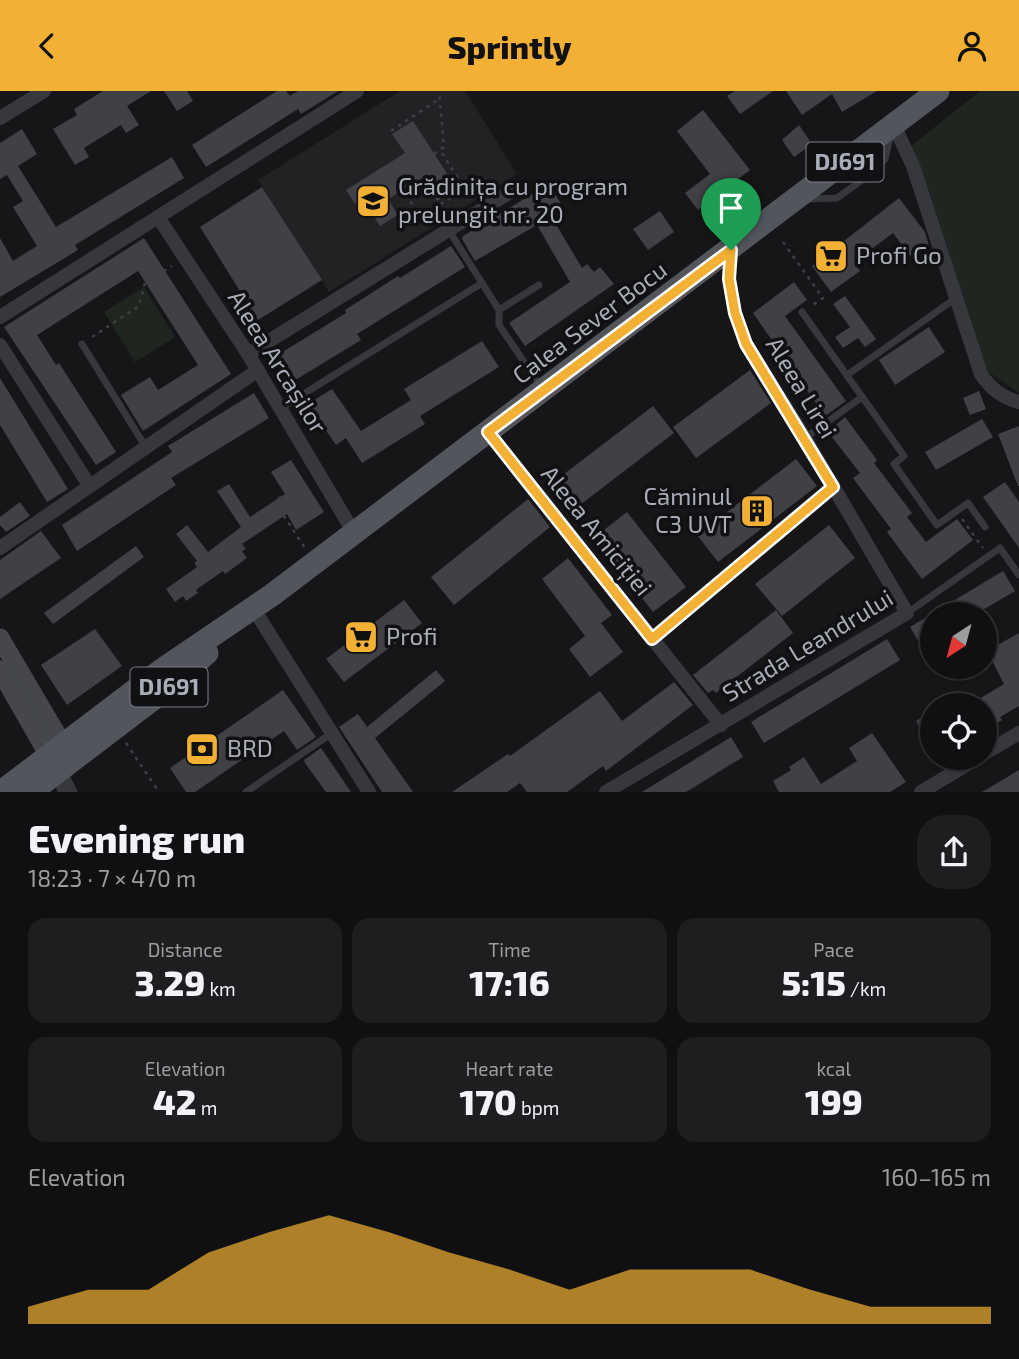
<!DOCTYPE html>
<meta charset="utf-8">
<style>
:root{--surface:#101012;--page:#1e1e20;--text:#f1f3f6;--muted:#9c9d9f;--line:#303032;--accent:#f2b134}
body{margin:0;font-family:"Exo 2",sans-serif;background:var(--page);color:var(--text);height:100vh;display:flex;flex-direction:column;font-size:26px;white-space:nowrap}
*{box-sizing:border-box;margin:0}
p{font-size:23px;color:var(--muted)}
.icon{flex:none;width:38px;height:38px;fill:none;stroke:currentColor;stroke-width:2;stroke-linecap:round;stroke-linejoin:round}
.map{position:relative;height:701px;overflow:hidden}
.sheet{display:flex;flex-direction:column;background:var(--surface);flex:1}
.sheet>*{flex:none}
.needle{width:46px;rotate:216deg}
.buttons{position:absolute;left:920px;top:511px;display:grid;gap:14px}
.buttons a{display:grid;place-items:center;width:77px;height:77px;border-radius:50%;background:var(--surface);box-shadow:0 2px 5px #0004,0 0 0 2px var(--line);font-size:35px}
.pin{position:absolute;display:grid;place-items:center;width:60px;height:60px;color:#fff;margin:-72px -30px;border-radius:50% 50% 50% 0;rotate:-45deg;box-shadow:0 0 7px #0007}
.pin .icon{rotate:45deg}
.round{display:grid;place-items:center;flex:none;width:74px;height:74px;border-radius:28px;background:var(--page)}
.summary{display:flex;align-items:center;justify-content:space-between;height:119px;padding:0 28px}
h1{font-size:38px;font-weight:800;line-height:52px}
.stats{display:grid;grid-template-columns:repeat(3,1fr);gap:10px;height:119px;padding:7px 28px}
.stats div{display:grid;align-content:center;border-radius:18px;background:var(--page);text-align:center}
.stats b{font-size:35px;font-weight:800}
.stats small{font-size:19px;font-weight:400}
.stats p{font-size:19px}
.chart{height:196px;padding:14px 28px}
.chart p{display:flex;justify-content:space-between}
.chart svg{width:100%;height:126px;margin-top:7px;fill:var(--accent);opacity:.7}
header{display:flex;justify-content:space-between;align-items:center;height:91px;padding:0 28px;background:var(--accent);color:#111;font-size:32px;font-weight:800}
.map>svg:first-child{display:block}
.built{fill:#222225}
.green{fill:#1e261f}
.building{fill:#404145}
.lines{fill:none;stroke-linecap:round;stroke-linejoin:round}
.path{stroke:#3d3f44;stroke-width:2.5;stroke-dasharray:3.5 5;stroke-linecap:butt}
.service{stroke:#37383d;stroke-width:7}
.minor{stroke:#37383d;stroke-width:14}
.tertiary{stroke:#37383d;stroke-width:18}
.secondary{stroke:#45474d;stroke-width:19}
.primary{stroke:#53555c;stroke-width:23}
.route-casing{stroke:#fff;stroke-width:14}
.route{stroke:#f2b134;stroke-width:9}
.labels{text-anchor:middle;stroke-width:7;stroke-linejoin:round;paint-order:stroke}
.shield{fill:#111113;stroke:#7b7e86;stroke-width:2}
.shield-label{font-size:23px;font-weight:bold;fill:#a8adb8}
.poi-label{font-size:24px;fill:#a8adb8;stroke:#111113;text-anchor:start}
.street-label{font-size:24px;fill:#a8adb8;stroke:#111113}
</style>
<header><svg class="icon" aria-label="back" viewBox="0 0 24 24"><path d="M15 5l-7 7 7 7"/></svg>Sprintly<svg class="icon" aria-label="person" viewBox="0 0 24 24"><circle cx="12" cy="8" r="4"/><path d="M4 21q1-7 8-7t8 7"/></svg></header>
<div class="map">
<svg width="1019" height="701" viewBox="0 0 1019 701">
<rect width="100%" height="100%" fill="#161618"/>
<path class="built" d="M400 0H465L517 83 329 201 258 89Z"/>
<g class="green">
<path d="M980 0H1019V302L986 279 911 55Z"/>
<path d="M144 196 175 246 135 271 104 221Z"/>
</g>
<g class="building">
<path d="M103 0H151L127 15 139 34 126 42 121 34 84 57 89 66 75 74 53 38 77 24 74 18Z"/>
<path d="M164 0H187L193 10 177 20Z"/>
<path d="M277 0H286L290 5 298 0H338L301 23 298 18 206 76 192 54Z"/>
<path d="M735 0H773L740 23 727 5Z"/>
<path d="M786 0H877L842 21 832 3 802 24Z"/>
<path d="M703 19 750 79 698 119 685 102 710 83 677 40Z"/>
<path d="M413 30 457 98 437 110 422 87 388 108 398 124 380 135 363 108 355 113 346 99 405 62 392 43Z"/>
<path d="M799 34 812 53 794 66 782 49Z"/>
<path d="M22 38 37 63 18 75 56 136 172 66 184 87 75 154 78 159 0 206V147L13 170 37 155 13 116 23 110 7 84 0 88V52Z"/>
<path d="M549 93 564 118 551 125 582 177 587 173 594 181 600 176 614 193 525 255 509 232 570 191 537 134 475 170 462 148 463 145Z"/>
<path d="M262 96 322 189 258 229 200 136Z"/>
<path d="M899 107 925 141 929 155 912 167 893 142 854 171 860 180 831 201 812 175Z"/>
<path d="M660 120 674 141 648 159 633 138Z"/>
<path d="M144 147 231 283 143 340 121 304 150 286 158 299 198 274 138 180 37 244 56 274 59 272 116 361 96 374 4 236Z"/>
<path d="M451 155 465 176 357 243 361 249 292 291 276 265 346 222 345 219 398 185 400 187Z"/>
<path d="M794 191 807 209 785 225 846 310 825 325 753 222Z"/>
<path d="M845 205 876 248 865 256 858 247 843 257 835 246 850 236 833 213Z"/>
<path d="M929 236 945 261 895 294 879 269Z"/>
<path d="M482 250 499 276 420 325 425 333 362 372 346 347 336 354 308 313 332 298 361 340 411 309 404 298Z"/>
<path d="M750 279 771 312 696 367 673 336Z"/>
<path d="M0 287 68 398 47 411 0 334Z"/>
<path d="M979 300 986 318 970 324 963 307Z"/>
<path d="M254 302 269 327 171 387 176 394 77 460 62 434 172 361 168 355Z"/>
<path d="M653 315 674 342 576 417 555 390Z"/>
<path d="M845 326 877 369 874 372 912 422 907 426 926 451 957 428 973 449 922 488 887 441 891 438 853 387 860 382 828 341Z"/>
<path d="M982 328 993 346 936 379 925 361Z"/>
<path d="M1019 335V395H1018L998 343Z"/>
<path d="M796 368 817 395 718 471 697 444Z"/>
<path d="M291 369 324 421 296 439 287 423 242 453 246 458 242 460 247 467 225 483 223 480 196 499 198 502 186 510 183 505 175 511 166 498 197 476 194 472 197 470 176 443 187 434 208 461 241 436 217 400 229 393 250 426 285 403 271 381Z"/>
<path d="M1005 391 1019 411V457L983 406Z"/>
<path d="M528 408 550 436 454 514 431 486Z"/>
<path d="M20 411 30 425 6 441 0 434V426Z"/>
<path d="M627 421 686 496 653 521 595 446Z"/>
<path d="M829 434 855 467 782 525 755 493Z"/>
<path d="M41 440 61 467 0 508V469Z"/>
<path d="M136 455 144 466 53 533 44 522Z"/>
<path d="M568 467 612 524 601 532 623 561 590 586 569 558 585 545 542 488Z"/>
<path d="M1003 480 1015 500 976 523H933V550L922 556 910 536Z"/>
<path d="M404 509 422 532 344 591 326 568Z"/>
<path d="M776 519 793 542 716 602 713 599 708 602 693 584Z"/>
<path d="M95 538 122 575 67 614 41 574Z"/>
<path d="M1019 542V615L1000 626 1002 629 985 639V614H969L1004 593 987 560Z"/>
<path d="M887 548 900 569 764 652 751 631Z"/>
<path d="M436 579 445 590 375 647 413 701H382L339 636 358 623 367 636Z"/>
<path d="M674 591 693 614 606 680 603 675 567 701H527L520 692 507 701H452L508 663 510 665 600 600 622 630Z"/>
<path d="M283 599 316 646 297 659 284 640 195 701H186L170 677Z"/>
<path d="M926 624 933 636V658L916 630Z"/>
<path d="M872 642 906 691 890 701H779L773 690 791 679 789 676 804 666 821 693 857 670 849 657Z"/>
<path d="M731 646 743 666 686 701H642Z"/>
<path d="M321 657 351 701H326L305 672 304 669Z"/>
<path d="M1019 679V701H982L1004 688Z"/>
</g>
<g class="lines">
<g class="path">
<path d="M391 40 439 8"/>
<path d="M434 63 444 56 439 0"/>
<path d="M406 103 420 126 465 98 440 59"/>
<path d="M783 151 823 207 810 216"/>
<path d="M92 246 139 215 145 192 172 175"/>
<path d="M281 406 274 410 305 457"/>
<path d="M962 428 983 457"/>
<path d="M126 652 159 701"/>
</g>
<g class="service">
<path d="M808 108 837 107 862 89 885 68 891 42"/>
<path d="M448 138 499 219 539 194"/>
<path d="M499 219V234L535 287"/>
<path d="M802 221 904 365 894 373 937 434 968 412 985 436"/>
<path d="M82 253 145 355"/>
<path d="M847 284 956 207"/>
<path d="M281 317 482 192"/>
<path d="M805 347 862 306"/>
<path d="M907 522 1000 457 1019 484"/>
<path d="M652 548 833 396"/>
<path d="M246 701 332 642"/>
</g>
<g class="minor">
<path d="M0 27 44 0"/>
<path d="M894 34 913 75 981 283C990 297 1003 307 1019 311"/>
<path d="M158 126 248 263 354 442"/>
<path d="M0 226 357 0"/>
<path d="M0 254 89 394"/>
<path d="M248 263 518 96"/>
<path d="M488 341 721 634"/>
<path d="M0 457 258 279"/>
<path d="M255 520 369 701"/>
<path d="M985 662 1019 642"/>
<path d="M606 701 907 522 805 347 746 253 735 222 729 188 731 159"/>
<path d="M921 701 978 667"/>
</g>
<path class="tertiary" d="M58 681 68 701"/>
<g class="secondary">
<path d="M0 547 63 654 60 669"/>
<path d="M0 579 56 677"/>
</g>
<g class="primary">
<path d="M1 701 163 578 272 504 938 0"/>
<path d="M31 701 174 592 207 562"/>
</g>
</g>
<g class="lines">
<g class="route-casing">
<path id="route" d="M731 159 729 188 735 222 746 253 833 396 652 548 488 341Z"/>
</g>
<use href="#route" class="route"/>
</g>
<defs>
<g id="school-square" transform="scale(1.75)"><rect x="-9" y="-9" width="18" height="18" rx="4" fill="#f2b134" stroke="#111113"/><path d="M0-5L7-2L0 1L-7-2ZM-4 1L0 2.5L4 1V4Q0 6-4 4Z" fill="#111"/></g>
<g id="supermarket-square" transform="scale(1.75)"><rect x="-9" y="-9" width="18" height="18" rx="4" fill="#f2b134" stroke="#111113"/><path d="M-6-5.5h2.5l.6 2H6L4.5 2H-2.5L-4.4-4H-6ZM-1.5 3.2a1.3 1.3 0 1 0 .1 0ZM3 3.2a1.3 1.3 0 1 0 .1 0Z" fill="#111"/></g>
<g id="building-square" transform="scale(1.75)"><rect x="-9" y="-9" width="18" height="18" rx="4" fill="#f2b134" stroke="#111113"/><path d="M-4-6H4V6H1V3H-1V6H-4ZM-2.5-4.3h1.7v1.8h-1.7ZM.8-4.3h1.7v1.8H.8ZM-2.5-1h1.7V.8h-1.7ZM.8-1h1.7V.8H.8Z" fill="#111"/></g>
<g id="bank-square" transform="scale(1.75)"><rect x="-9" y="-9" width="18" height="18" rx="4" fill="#f2b134" stroke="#111113"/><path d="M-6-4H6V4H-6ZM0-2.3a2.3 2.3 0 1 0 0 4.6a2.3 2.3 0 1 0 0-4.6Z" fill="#111"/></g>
</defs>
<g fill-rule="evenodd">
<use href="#school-square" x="373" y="110"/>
<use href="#supermarket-square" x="831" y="165"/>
<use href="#building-square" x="757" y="420"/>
<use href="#supermarket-square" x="361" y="546"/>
<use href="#bank-square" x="202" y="658"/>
</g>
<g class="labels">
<g class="shield">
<rect x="806.5" y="51.5" width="77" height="39" rx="5"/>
<rect x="130.5" y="576.5" width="77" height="39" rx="5"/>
</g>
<g class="shield-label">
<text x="845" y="79">DJ691</text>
<text x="169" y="604">DJ691</text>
</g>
<g class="poi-label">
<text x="398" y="104">Grădinița cu program<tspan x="398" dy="28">prelungit nr. 20</tspan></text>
<text x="856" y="173">Profi Go</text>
<text x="732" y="414" text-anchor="end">Căminul<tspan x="732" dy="28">C3 UVT</tspan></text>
<text x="386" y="554">Profi</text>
<text x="227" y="666">BRD</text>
</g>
<g class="street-label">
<text transform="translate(590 232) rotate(-37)" y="8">Calea Sever Bocu</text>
<text transform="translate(277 271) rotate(58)" y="8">Aleea Arcașilor</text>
<text transform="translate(801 297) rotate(59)" y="8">Aleea Lirei</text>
<text transform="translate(596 440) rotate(51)" y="8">Aleea Amiciției</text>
<text transform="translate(808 555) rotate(-31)" y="8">Strada Leandrului</text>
</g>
</g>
</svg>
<div class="buttons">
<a><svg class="needle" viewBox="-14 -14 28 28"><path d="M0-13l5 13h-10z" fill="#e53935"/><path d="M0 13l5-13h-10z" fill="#9c9d9f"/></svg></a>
<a><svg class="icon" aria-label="locate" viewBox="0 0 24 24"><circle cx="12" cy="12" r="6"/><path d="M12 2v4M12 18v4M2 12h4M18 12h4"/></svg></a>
</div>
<div class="pin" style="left:731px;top:159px;background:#1e9e55"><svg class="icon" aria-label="arrive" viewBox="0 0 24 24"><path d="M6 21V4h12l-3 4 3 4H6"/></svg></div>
</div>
<section class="sheet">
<div class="summary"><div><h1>Evening run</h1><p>18:23 · 7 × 470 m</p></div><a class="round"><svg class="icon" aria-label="share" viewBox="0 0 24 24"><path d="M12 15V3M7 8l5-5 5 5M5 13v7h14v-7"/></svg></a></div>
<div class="stats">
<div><p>Distance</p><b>3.29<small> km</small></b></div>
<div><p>Time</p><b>17:16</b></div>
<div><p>Pace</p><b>5:15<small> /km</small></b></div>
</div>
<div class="stats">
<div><p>Elevation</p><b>42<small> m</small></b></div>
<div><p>Heart rate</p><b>170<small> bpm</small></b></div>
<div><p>kcal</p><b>199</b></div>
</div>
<div class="chart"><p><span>Elevation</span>160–165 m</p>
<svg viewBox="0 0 160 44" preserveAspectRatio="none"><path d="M0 44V38L10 32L20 32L30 19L40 12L50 6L60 12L70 19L80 25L90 32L100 25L110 25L120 25L130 32L140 38L150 38L160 38V44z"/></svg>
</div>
</section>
